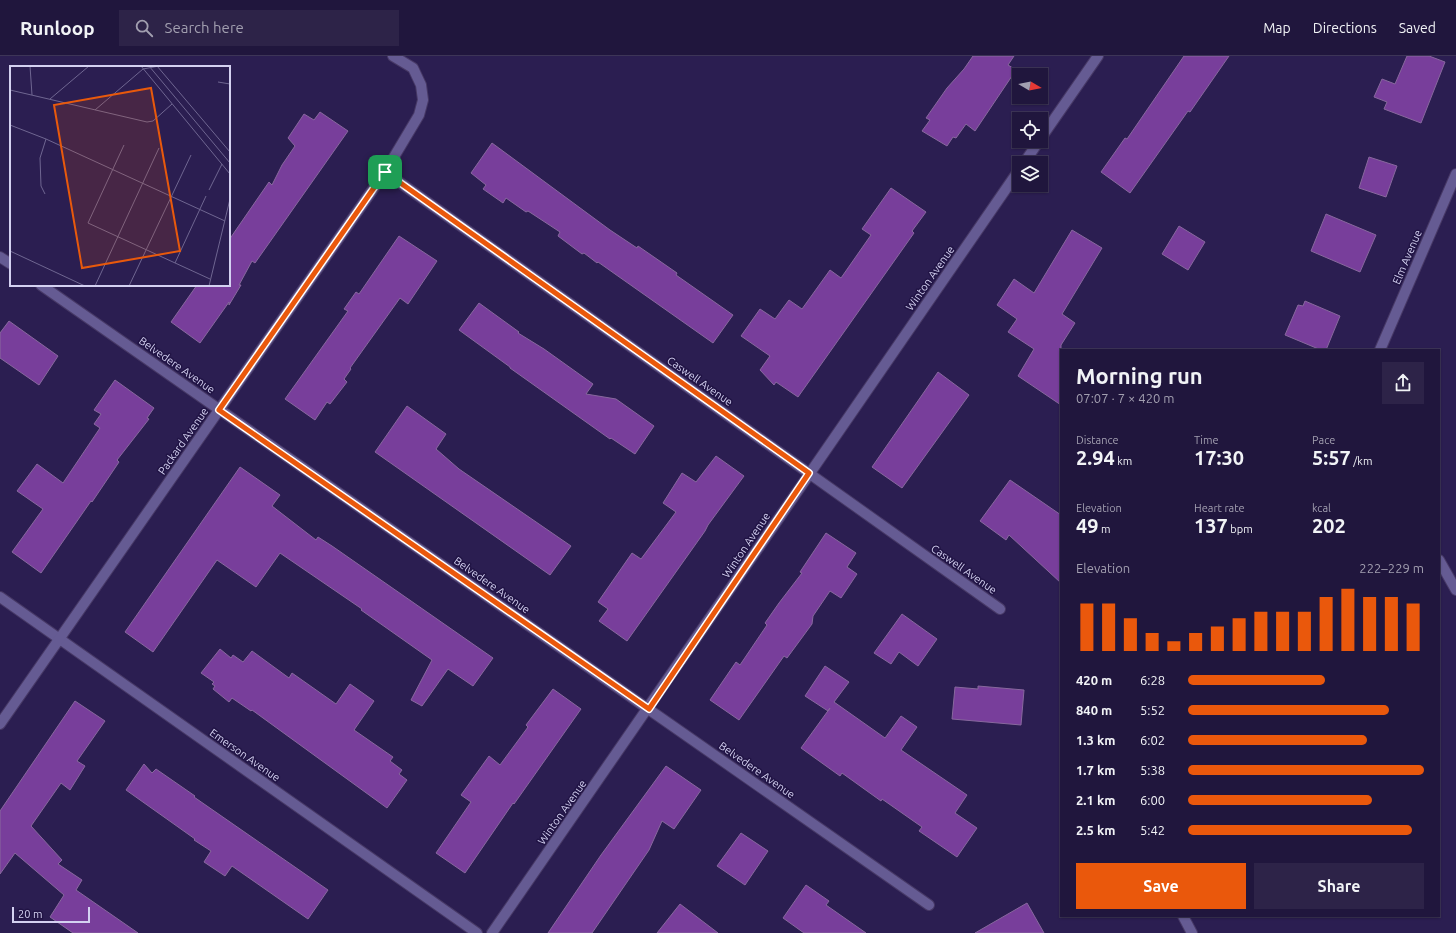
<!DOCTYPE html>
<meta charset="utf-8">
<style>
:root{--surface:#20163d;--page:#2d2348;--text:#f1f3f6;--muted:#a29fb0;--line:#3d3557;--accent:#ea580c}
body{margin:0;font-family:Ubuntu,sans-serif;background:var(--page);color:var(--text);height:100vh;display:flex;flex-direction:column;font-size:15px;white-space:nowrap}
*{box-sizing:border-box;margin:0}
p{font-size:13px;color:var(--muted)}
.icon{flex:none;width:22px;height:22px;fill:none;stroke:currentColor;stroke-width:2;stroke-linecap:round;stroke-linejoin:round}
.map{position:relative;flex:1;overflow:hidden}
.side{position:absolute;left:1060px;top:293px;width:380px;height:568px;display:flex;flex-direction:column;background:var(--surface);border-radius:0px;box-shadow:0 1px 3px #0004,0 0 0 1px var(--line)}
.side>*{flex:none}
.needle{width:26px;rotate:100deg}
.fabs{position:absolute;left:1012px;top:12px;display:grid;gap:8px}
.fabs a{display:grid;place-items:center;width:36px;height:36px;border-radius:0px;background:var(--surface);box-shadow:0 1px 3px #0004,0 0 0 1px var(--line);font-size:20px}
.scale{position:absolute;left:12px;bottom:10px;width:78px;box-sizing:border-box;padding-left:4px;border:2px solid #d4d1f1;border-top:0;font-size:11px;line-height:14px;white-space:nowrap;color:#d4d1f1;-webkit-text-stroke:3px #211445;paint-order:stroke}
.pin{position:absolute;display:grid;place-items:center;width:34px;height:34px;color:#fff;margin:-17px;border-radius:8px;box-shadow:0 2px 6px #0006}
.round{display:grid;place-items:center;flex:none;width:42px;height:42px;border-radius:0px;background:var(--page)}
.head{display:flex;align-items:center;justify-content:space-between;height:68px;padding:0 16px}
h1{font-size:22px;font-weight:700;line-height:30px}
.figures{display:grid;grid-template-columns:repeat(3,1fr);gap:6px;height:68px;padding:4px 16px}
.figures div{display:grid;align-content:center}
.figures b{font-size:20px;font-weight:700}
.figures small{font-size:11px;font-weight:400}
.figures p{font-size:11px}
.chart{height:112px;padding:8px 16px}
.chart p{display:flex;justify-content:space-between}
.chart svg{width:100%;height:72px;margin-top:4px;stroke:var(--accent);stroke-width:6}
.action{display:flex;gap:8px;margin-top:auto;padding:8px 16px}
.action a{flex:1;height:46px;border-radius:0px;background:var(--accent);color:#fff;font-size:16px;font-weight:700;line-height:46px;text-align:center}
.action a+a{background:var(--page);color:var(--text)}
ul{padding:0 16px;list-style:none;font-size:13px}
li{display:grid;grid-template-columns:64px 48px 1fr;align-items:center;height:30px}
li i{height:10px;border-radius:5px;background:var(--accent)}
header{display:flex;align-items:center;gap:24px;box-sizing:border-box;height:56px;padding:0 20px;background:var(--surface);border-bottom:1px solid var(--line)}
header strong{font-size:19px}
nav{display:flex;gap:22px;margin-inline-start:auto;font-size:14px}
.search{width:280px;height:36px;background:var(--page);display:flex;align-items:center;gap:10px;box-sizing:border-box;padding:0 14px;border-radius:0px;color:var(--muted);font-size:15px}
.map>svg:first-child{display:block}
.building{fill:#783e9b;stroke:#88689e}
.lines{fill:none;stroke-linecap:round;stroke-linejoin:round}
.service-casing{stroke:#473966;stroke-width:12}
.minor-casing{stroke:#473966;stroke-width:12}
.service{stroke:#655b93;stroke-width:10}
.minor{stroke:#655b93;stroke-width:10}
.route-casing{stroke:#fff;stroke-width:8}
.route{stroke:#ea580c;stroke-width:5}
.labels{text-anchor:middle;stroke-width:3;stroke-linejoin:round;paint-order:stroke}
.street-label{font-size:11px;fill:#d4d1f1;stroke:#211445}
.inset-road{fill:none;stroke:#6f6691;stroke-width:1}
.view{fill:#e8590c;fill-opacity:0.15;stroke:#e8590c;stroke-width:2}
.inset-edge{fill:none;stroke:#d4d1f1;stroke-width:2}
</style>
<header>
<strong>Runloop</strong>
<div class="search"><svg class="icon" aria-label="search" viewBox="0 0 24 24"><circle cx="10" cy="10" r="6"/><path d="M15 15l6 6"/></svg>Search here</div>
<nav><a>Map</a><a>Directions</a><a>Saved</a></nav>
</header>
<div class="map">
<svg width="1456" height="877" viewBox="0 0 1456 877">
<rect width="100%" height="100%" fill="#2b1e51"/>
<g class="building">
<path d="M973 0H1014L1008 9 1016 14 975 75 966 68 956 82 953 81 947 90 922 75 930 64 926 62 947 32 964 13Z"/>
<path d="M1184 0H1229L1190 56 1188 55 1130 137 1101 116 1125 82 1127 83Z"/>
<path d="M1407 0H1429L1445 6 1421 67 1384 53 1387 46 1374 41 1382 23 1395 28Z"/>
<path d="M320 56 348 75 255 207 252 205 239 229H241L229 249V246L200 287 171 266 197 229H229V184L269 126 272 129 282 109 295 90 288 82 304 58 314 64Z"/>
<path d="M492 87 610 174 637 192 638 190 677 217 676 219 733 259 713 287 598 206 597 207 584 197 582 198 558 180 560 176 528 155 526 156 506 142 503 147 483 133 486 129 471 117Z"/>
<path d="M1369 101 1397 110 1386 141 1359 132Z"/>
<path d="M891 132 926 156 912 175 914 177 798 341 776 326 774 329 760 314 770 300 741 280 760 253 775 263 789 244 802 253 830 214 841 222 871 179 862 173Z"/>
<path d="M1326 158 1376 179 1360 216 1311 195Z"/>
<path d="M1179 170 1205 186 1188 214 1162 198Z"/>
<path d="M1072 174 1102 192 1062 258 1075 267 1061 289V349L1018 320 1034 293 1008 276 1017 263 997 249 1014 223 1034 237Z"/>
<path d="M399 180 437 205 408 248 400 242 350 312 351 313 344 323 347 326 330 348 327 346 315 364 285 343 348 255 344 253 356 236 359 238Z"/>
<path d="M1305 245 1340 260 1326 294H1321L1285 279 1298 249 1303 250Z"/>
<path d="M479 247 519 276 518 277 544 293 593 328 586 338 616 343 654 370 635 398 611 382 610 383 510 312V311L459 274Z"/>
<path d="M9 265 58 300 39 329 0 302V277Z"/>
<path d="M938 316 969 339 902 432 872 411Z"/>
<path d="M115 324 154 352 147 362 149 363 117 404 119 406 92 446 91 445 41 517 12 496 43 453 17 435 37 408 63 427 100 372 94 368 101 358 94 354Z"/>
<path d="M407 350 446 378 436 393 459 413 571 490 550 519 375 396Z"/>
<path d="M716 400 744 420 708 469 705 475 627 585 599 565 608 553 598 546 632 497 641 503 676 456 663 447 682 417 696 426Z"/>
<path d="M240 411 280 439 272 450 316 484 318 481 332 490 493 602 473 630 448 613 422 650 411 644 432 604 361 554 362 553 280 497 256 531 217 504 153 596 125 576Z"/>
<path d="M1010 424 1061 459V527L1009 479 1006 484 980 465Z"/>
<path d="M826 477 856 497 847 511 857 518 841 542 830 535 813 560 812 568 787 602 784 600 739 664 710 644 736 606 740 609 767 569 765 567 779 547 802 517 800 516Z"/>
<path d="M902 558 937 583 918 610 899 596 891 608 874 597Z"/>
<path d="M220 593 231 602 233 599 243 606 252 595 289 622 292 617 336 648 350 628 374 645 354 674 393 701 390 705 402 714 399 718 407 724 387 752 252 654 251 655 232 642 229 646 213 633 215 630 212 628 214 626 201 617Z"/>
<path d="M825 610 849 626 834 646 885 682 901 660 917 671 901 694 967 739 955 757 977 772 957 801 919 775 922 771 882 743 881 745 842 717 840 720 801 692 830 652 828 655 805 640Z"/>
<path d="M978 630 1024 634 1021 669 952 663 955 631 978 633Z"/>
<path d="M553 633 581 653 514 748 513 747 465 817 436 797 471 746 461 739 489 700 500 709 528 671 526 669Z"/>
<path d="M75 645 105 665 77 705 85 710 70 734 61 727 31 770 62 804 58 808 82 824 76 834 138 877H73L50 861 64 839 15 797 0 818V755Z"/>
<path d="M144 708 152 717 156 713 195 740 194 741 328 834 308 863 232 810 225 820 204 806 211 795 194 784 195 783 126 734Z"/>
<path d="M666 710 701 734 674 773 662 765 649 794 592 877H548L601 799Z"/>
<path d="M741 777 768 795 745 829 717 810Z"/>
<path d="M806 829 829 845 826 849 866 877H804L783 862Z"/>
<path d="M1027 847 1044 877H975Z"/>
<path d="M680 848 718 877H657Z"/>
</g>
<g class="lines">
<g class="service-casing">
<path id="service" d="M385 116 419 59 423 44 421 29 413 12 393 0"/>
</g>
<g class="minor-casing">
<g id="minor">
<path d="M1041 82 1098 0"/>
<path d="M1024 107 1039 85"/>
<path d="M0 201 11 208"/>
<path d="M41 229 929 849"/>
<path d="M1380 294 1456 118"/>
<path d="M1439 504 1456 534"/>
<path d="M0 541 477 877"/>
<path d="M0 668 385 116 1000 553"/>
<path d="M1183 860 1192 877"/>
<path d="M492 877C669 624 843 368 1019 114"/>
</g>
</g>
<use href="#service" class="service"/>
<use href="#minor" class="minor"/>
</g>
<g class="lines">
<g class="route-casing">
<path id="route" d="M385 116 809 417 649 653 219 354Z"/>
</g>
<use href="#route" class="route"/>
</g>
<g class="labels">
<g class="street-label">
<text transform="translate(1407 201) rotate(-67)" y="4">Elm Avenue</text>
<text transform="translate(930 222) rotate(-55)" y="4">Winton Avenue</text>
<text transform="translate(177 309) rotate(35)" y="4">Belvedere Avenue</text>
<text transform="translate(700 325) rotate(35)" y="4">Caswell Avenue</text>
<text transform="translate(183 385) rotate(-55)" y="4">Packard Avenue</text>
<text transform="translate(746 489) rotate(-56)" y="4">Winton Avenue</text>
<text transform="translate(964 513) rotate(35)" y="4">Caswell Avenue</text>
<text transform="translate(492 529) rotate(35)" y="4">Belvedere Avenue</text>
<text transform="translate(245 699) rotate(35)" y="4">Emerson Avenue</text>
<text transform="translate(757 714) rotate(35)" y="4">Belvedere Avenue</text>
<text transform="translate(562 756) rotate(-55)" y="4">Winton Avenue</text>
</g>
</g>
<g transform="translate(10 10)">
<rect width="220" height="220" fill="#2b1e51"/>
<path class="inset-road" d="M20 0 22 29M131 0 220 108M139 0 220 97M147 0 220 86M208 16 220 18M0 24 137 56 143 55 162 38M40 33 79 0M85 44 133 3 149 0M0 59 36 73 215 155M114 79 78 157 200 213M199 124 212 98M35 128 31 120 30 92 36 73M0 185 75 220M165 197 196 130M85 220 149 82M119 220 181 89M199 220 220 133"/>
<path class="view" d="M141 22 170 185 72 202 44 39Z"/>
<rect width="220" height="220" class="inset-edge"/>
</g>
</svg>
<div class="fabs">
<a><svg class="needle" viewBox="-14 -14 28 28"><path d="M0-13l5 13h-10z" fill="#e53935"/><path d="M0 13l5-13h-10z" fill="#a29fb0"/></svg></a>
<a><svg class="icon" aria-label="locate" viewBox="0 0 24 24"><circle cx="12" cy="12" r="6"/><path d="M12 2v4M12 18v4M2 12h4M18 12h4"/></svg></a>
<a><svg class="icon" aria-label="layers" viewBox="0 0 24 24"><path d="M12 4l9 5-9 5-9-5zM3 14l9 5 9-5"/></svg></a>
</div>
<div class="scale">20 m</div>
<div class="pin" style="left:385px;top:116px;background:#1e9e55"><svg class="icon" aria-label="arrive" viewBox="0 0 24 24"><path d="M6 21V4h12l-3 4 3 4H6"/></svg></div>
<section class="side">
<div class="head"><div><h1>Morning run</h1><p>07:07 · 7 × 420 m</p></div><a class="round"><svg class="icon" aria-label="share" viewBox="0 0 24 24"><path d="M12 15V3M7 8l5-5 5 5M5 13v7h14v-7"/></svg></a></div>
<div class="figures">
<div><p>Distance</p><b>2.94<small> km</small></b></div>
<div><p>Time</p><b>17:30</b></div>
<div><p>Pace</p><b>5:57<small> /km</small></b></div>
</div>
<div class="figures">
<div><p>Elevation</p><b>49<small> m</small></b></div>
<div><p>Heart rate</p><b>137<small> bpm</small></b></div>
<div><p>kcal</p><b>202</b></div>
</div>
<div class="chart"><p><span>Elevation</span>222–229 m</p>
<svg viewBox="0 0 160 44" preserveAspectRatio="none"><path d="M5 44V15M15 44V15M25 44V24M35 44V33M45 44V38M55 44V33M65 44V29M75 44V24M85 44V20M95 44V20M105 44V20M115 44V11M125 44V6M135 44V11M145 44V11M155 44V15"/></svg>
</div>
<ul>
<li><b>420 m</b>6:28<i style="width:58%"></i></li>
<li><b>840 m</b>5:52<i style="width:85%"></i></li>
<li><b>1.3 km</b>6:02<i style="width:76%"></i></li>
<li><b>1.7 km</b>5:38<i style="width:100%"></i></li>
<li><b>2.1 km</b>6:00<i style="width:78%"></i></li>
<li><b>2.5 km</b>5:42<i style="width:95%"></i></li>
</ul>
<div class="action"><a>Save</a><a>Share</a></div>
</section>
</div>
